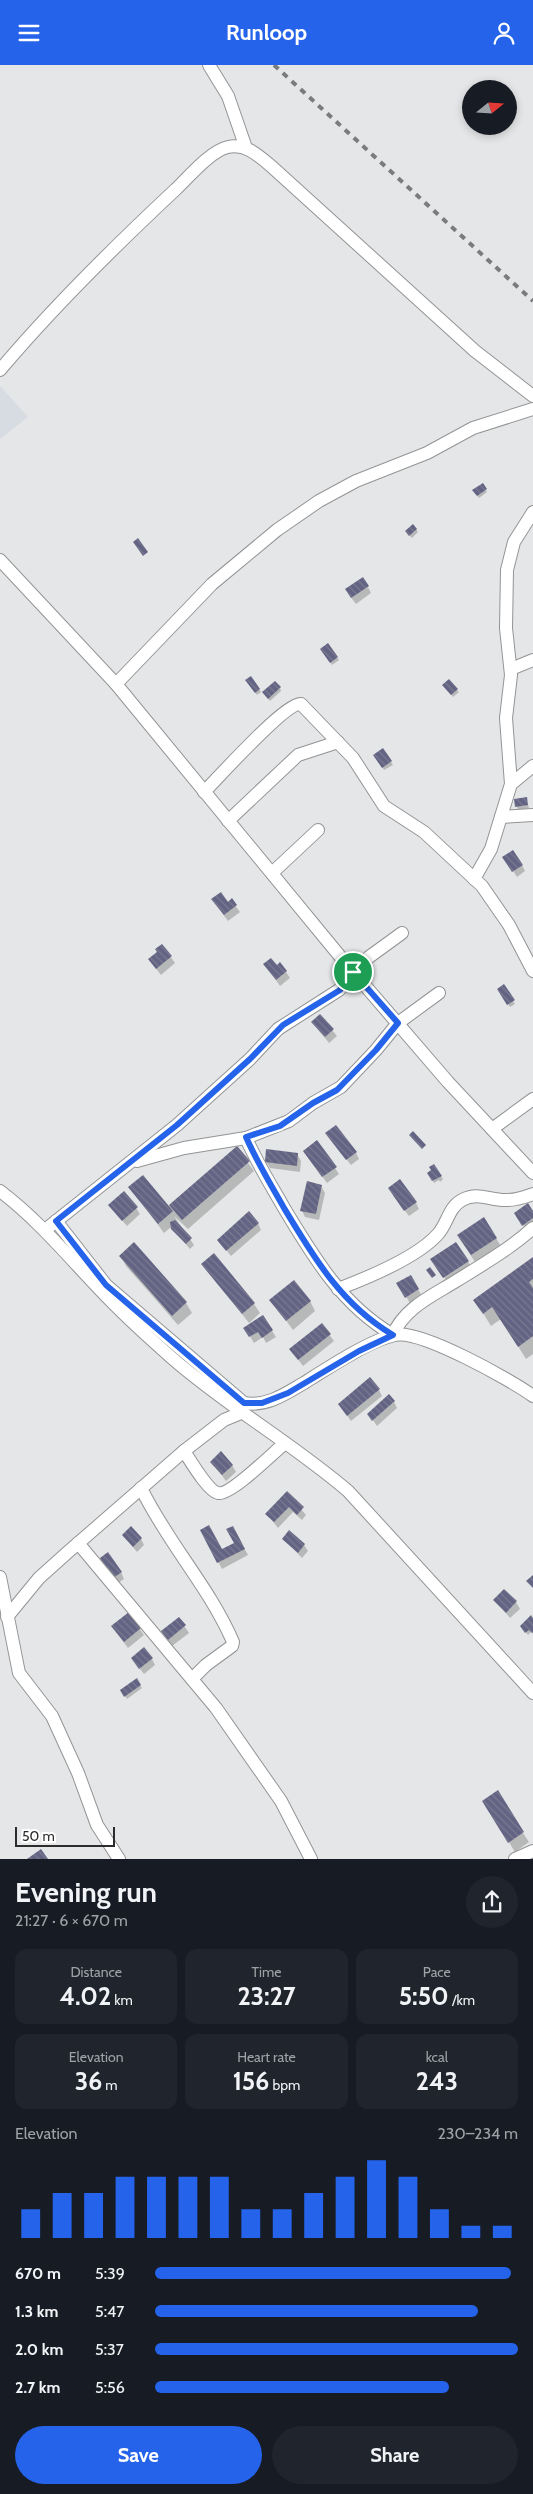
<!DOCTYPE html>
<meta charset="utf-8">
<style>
:root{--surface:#171b24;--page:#20242c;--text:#f1f3f6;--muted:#9ea1a6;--accent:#2563eb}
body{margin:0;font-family:Cabin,sans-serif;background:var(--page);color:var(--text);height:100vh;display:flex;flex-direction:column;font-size:19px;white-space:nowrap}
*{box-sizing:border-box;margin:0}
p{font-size:16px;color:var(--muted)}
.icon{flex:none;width:28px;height:28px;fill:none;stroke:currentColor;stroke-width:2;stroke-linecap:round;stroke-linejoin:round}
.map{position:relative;height:1794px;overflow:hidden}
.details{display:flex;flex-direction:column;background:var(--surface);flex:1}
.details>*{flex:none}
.needle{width:32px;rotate:72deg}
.buttons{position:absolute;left:462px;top:15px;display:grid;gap:10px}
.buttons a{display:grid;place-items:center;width:55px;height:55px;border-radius:50%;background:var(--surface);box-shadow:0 2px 8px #0003;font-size:25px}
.scale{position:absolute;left:15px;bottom:12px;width:100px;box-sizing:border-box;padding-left:5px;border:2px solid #2c2c2c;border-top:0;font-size:14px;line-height:18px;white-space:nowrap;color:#2c2c2c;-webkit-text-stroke:4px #fff;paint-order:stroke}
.pin{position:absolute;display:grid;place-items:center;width:42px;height:42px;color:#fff;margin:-21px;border:2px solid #fff;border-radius:50%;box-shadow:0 1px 5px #0007}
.round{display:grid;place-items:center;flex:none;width:52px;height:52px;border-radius:26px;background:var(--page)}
.overview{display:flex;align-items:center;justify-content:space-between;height:85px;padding:0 15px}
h1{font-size:28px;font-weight:800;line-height:38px}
.metrics{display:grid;grid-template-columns:repeat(3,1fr);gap:8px;height:85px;padding:5px 15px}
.metrics div{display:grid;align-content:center;border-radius:12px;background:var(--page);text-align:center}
.metrics b{font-size:25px;font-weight:800}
.metrics small{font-size:14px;font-weight:400}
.metrics p{font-size:14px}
.chart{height:140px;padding:10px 15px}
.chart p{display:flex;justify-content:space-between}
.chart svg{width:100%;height:90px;margin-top:5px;stroke:var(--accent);stroke-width:6}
.action{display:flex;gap:10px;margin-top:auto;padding:10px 15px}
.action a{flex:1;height:58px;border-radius:30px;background:var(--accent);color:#fff;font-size:20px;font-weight:800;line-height:58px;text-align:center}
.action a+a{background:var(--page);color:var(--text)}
ul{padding:0 15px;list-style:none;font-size:16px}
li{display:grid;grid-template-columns:80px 60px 1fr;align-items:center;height:38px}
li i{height:12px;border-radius:6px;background:var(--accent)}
header{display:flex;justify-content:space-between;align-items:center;height:65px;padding:0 15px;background:var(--accent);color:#fff;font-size:22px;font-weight:800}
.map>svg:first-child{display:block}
.built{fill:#d7dce3}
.shadow{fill:#0003}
.building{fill:url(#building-back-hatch)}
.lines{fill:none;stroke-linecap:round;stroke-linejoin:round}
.street-casing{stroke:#939495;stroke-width:14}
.street{stroke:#fff;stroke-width:12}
.rail{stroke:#7a7b7b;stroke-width:4;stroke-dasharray:6 6;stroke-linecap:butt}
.route-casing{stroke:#fff;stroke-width:10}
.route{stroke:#2563eb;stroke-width:6}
</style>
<header><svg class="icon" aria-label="menu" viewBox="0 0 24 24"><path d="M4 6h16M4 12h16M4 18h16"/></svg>Runloop<svg class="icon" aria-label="person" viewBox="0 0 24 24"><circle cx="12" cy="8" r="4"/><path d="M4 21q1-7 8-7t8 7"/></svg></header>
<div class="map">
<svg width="533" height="1794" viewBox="0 0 533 1794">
<defs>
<pattern id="building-back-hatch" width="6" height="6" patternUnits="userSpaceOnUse" patternTransform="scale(1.25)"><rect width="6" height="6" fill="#636383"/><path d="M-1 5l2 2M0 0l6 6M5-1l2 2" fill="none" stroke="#7a7a92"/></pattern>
</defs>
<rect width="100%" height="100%" fill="#e5e6e7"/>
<path class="built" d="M0 321 28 352 0 374Z"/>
<g class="shadow">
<path d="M482 420 487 427 479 433 474 426Z"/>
<path d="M416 464 418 467 412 473 408 469Z"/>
<path d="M368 522 371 528 356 539 350 531Z"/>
<path d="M328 580 339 595 332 600 322 584Z"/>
<path d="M249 618 259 624 261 627 257 630Z"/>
<path d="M280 623 281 626 270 636 265 630Z"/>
<path d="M445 623 457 625 459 627 453 632Z"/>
<path d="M383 685 393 700 384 705 375 691Z"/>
<path d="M526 733 529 743 518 745 515 735Z"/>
<path d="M508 798 522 800 525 806 517 812Z"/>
<path d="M231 835 240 847 228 856 217 841Z"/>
<path d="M162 880 175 898 161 910 154 901Z"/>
<path d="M265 899 286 907 290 913 280 921Z"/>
<path d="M504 921 515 939 510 942 498 925Z"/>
<path d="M320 950 337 971 329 978 312 957Z"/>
<path d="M331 1075 356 1088 359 1094 351 1100Z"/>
<path d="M237 1083 254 1106 188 1164 174 1151 194 1180 190 1184 171 1162 164 1168 130 1122 168 1142Z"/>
<path d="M297 1089 301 1096 300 1107 270 1103 266 1097Z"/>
<path d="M308 1092 335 1103 339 1109 327 1118Z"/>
<path d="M433 1100 443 1114 440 1117 439 1115 434 1118 429 1109 433 1106Z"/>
<path d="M321 1121 325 1128 319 1155 305 1152 302 1146Z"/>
<path d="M393 1130 416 1138 419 1144 409 1151Z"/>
<path d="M136 1143 140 1149 127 1161 114 1146Z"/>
<path d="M516 1148H533V1162L527 1166Z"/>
<path d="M258 1158 261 1165 231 1191 218 1175Z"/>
<path d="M496 1173 502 1183 477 1200 464 1180Z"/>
<path d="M121 1191 186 1238 192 1248 178 1260 126 1201Z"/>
<path d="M533 1194V1289L526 1294 501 1254 491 1261 483 1248Z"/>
<path d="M468 1196 471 1203 448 1218 436 1200Z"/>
<path d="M203 1199 254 1239 260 1248 249 1258Z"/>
<path d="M410 1211 422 1231 410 1238 398 1219Z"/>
<path d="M271 1235 310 1236 315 1246 293 1265Z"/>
<path d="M263 1252 276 1272 266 1278 263 1272 254 1278 245 1263Z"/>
<path d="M322 1260 334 1276 303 1301 291 1285Z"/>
<path d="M379 1325 382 1331 351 1356 339 1339Z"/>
<path d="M394 1337 397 1343 377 1361 373 1355Z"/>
<path d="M212 1397 232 1400 236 1407 226 1416Z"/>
<path d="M287 1428 306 1450 302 1455 293 1447 278 1463 267 1449Z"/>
<path d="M232 1462 248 1490 222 1504 202 1466 222 1486 235 1478Z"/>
<path d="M123 1470 141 1474 144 1480 137 1487Z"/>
<path d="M284 1474 304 1480 308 1486 302 1493Z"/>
<path d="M105 1500 121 1507 124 1514 118 1518Z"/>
<path d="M495 1535 516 1537 520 1544 510 1553Z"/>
<path d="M129 1549 144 1570 128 1583 116 1567Z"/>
<path d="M179 1553 189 1568 172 1581 162 1567Z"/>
<path d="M533 1554V1569L531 1567 528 1570 523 1564Z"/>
<path d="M152 1594 155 1600 144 1609 136 1599Z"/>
<path d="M136 1615 142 1623 127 1634 121 1625Z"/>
<path d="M490 1746 523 1768 529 1777 515 1787Z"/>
</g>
<g class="building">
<path d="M483 418 487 424 477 431 472 425Z"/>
<path d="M413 459 417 464 409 471 405 466Z"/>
<path d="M138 473 148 487 143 491 133 477Z"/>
<path d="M363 512 369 521 351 533 345 524Z"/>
<path d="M328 578 338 592 330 598 320 584Z"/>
<path d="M251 611 260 624 255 628 245 615Z"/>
<path d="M449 614 458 624 451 630 442 620Z"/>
<path d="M275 616 281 622 268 634 262 627Z"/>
<path d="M383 683 392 696 382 703 373 690Z"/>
<path d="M527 732 528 740 515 742 514 734Z"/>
<path d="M513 785 523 800 512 807 502 792Z"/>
<path d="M221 827 228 837 232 833 237 840 224 850 211 834Z"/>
<path d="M162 879 172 891 156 904 148 894 157 887 155 884Z"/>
<path d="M271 893 277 900 280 897 287 906 276 915 263 899Z"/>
<path d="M504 919 515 935 507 940 497 924Z"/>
<path d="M320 949 334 964 325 972 311 957Z"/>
<path d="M336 1060 357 1087 346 1095 325 1068Z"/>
<path d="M413 1066 426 1080 422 1084 409 1070Z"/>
<path d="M317 1075 337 1102 322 1112 303 1086Z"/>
<path d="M237 1081 250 1096 182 1155 169 1140Z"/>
<path d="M266 1084 298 1088 297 1101 265 1097Z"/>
<path d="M434 1099 442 1111 432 1116 427 1108 431 1105 429 1102Z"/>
<path d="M143 1110 173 1146 158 1159 128 1122Z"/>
<path d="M400 1114 417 1137 404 1146 388 1123Z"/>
<path d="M307 1116 322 1120 316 1149 300 1146Z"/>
<path d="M124 1126 138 1142 122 1156 108 1140Z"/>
<path d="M528 1138 533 1146V1153L522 1161 514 1148Z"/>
<path d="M249 1146 259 1158 226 1186 217 1175Z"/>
<path d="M484 1152 497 1173 471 1190 457 1170Z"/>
<path d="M175 1155 192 1173 186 1179 171 1164 170 1157Z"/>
<path d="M134 1177 187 1237 172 1251 119 1191Z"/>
<path d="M456 1177 469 1196 443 1213 430 1194Z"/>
<path d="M214 1188 255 1238 242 1249 201 1199Z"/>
<path d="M533 1192V1214L529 1217 533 1223V1271L518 1282 492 1242 483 1249 473 1235Z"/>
<path d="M430 1202 436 1210 432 1213 426 1205Z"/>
<path d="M411 1210 419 1224 405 1233 396 1218Z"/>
<path d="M294 1215 311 1236 286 1256 269 1235Z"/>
<path d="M263 1250 273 1265 262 1273 258 1267 249 1272 243 1263Z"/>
<path d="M322 1258 331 1269 298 1295 289 1284Z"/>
<path d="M370 1312 380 1324 347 1351 338 1339Z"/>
<path d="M389 1329 395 1336 372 1356 367 1349Z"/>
<path d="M221 1386 233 1400 222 1410 210 1397Z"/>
<path d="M287 1426 304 1442 297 1450 289 1442 274 1457 265 1449Z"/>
<path d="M209 1460 222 1484 234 1478 226 1464 233 1461 245 1484 217 1498 200 1465Z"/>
<path d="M131 1461 142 1473 133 1482 122 1470Z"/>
<path d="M289 1465 305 1479 298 1488 282 1474Z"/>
<path d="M108 1487 122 1507 113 1513 100 1493Z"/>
<path d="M533 1510V1523L526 1516Z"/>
<path d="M504 1524 517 1536 506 1548 493 1535Z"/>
<path d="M129 1547 141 1563 124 1577 111 1561Z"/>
<path d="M531 1550 533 1553V1567L532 1568 529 1565 525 1568 520 1561Z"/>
<path d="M179 1552 186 1560 168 1575 161 1566Z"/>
<path d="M144 1582 153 1593 139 1604 131 1593Z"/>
<path d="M137 1613 141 1620 124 1632 120 1625Z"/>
<path d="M498 1725 524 1767 508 1778 482 1736Z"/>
<path d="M41 1784 48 1794H27Z"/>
</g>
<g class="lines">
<g class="street-casing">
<g id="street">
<path d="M209 0 228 31 246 83"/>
<path d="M0 305C54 241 114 182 175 125 188 113 210 86 228 82 245 78 258 90 271 101L475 286 533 331"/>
<path d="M0 495 116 619 343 895 448 1017 533 1108"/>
<path d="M511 604 533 595"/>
<path d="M116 619 212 519 277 465 319 436 356 416 427 388 473 363 533 344"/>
<path d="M511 719 506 653 511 610 506 563 507 505 514 477 533 447"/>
<path d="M204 727C218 713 286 637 301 639L353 693 384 741 424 767 482 821 509 860 533 906"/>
<path d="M501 752 533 750"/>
<path d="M228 756 298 690 338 677"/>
<path d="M272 808 318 765"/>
<path d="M474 814 491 784 511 719 533 701"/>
<path d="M492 1064 533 1034"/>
<path d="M246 1073C257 1098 271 1120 284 1143 314 1193 342 1240 393 1270 404 1243 432 1231 456 1216 482 1200 511 1183 533 1163"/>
<path d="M137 1096 184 1083 246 1073 289 1056 313 1038 341 1022 376 985 398 958 439 928"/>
<path d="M0 1126C45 1160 79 1205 119 1244 136 1261 154 1277 172 1293 228 1342 292 1378 348 1426L533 1628"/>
<path d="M56 1156 106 1220 244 1338C267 1342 285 1329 304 1318 326 1304 370 1275 395 1270 420 1264 511 1315 533 1331"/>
<path d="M50 1161 177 1060 250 994 278 964 339 925 353 907 369 892 402 868"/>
<path d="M338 1224C367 1213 417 1193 438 1169 448 1158 448 1143 462 1135 478 1126 491 1136 507 1135 515 1135 525 1132 533 1129"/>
<path d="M184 1386C190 1395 208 1426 218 1428 230 1431 274 1387 285 1378"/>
<path d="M141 1423C167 1477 210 1523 233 1577L232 1581 206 1600 192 1614"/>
<path d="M78 1478 216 1643 281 1736 311 1794"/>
<path d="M0 1512 19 1608 52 1651 78 1708 97 1760 119 1794"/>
<path d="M7 1552 39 1513 68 1487 184 1386 224 1355 241 1348"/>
<path d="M515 1794 533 1786"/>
</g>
</g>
<use href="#street" class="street"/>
<path class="rail" d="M274 0 533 236"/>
</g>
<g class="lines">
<g class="route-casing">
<path id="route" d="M353 907 398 958 376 985 337 1025 313 1038 280 1061 246 1072C257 1097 271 1120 284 1143 314 1193 342 1240 393 1270L359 1286 288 1328 262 1338H244L106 1220 56 1156 177 1060 250 994 283 960 340 925Z"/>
</g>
<use href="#route" class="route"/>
</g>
</svg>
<div class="buttons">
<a><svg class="needle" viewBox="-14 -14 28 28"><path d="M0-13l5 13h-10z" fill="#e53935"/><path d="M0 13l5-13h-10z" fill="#9ea1a6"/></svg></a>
</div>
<div class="scale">50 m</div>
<div class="pin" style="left:353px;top:907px;background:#1e9e55"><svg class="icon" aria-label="arrive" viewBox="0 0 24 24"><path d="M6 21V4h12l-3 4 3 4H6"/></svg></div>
</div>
<section class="details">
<div class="overview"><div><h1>Evening run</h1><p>21:27 · 6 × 670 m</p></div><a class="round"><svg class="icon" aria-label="share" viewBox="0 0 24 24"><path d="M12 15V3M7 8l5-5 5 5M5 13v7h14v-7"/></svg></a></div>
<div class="metrics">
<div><p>Distance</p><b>4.02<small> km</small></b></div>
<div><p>Time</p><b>23:27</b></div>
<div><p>Pace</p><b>5:50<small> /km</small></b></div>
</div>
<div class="metrics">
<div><p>Elevation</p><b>36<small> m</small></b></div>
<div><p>Heart rate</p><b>156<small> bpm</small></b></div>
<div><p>kcal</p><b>243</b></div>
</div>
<div class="chart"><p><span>Elevation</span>230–234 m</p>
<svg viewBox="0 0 160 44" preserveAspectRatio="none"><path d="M5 44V30M15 44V22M25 44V22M35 44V14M45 44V14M55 44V14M65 44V14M75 44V30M85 44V30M95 44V22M105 44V14M115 44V6M125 44V14M135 44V30M145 44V38M155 44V38"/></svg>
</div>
<ul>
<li><b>670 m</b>5:39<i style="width:98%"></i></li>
<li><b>1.3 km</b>5:47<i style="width:89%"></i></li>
<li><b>2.0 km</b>5:37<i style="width:100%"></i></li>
<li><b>2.7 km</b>5:56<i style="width:81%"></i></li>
</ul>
<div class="action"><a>Save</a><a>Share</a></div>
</section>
